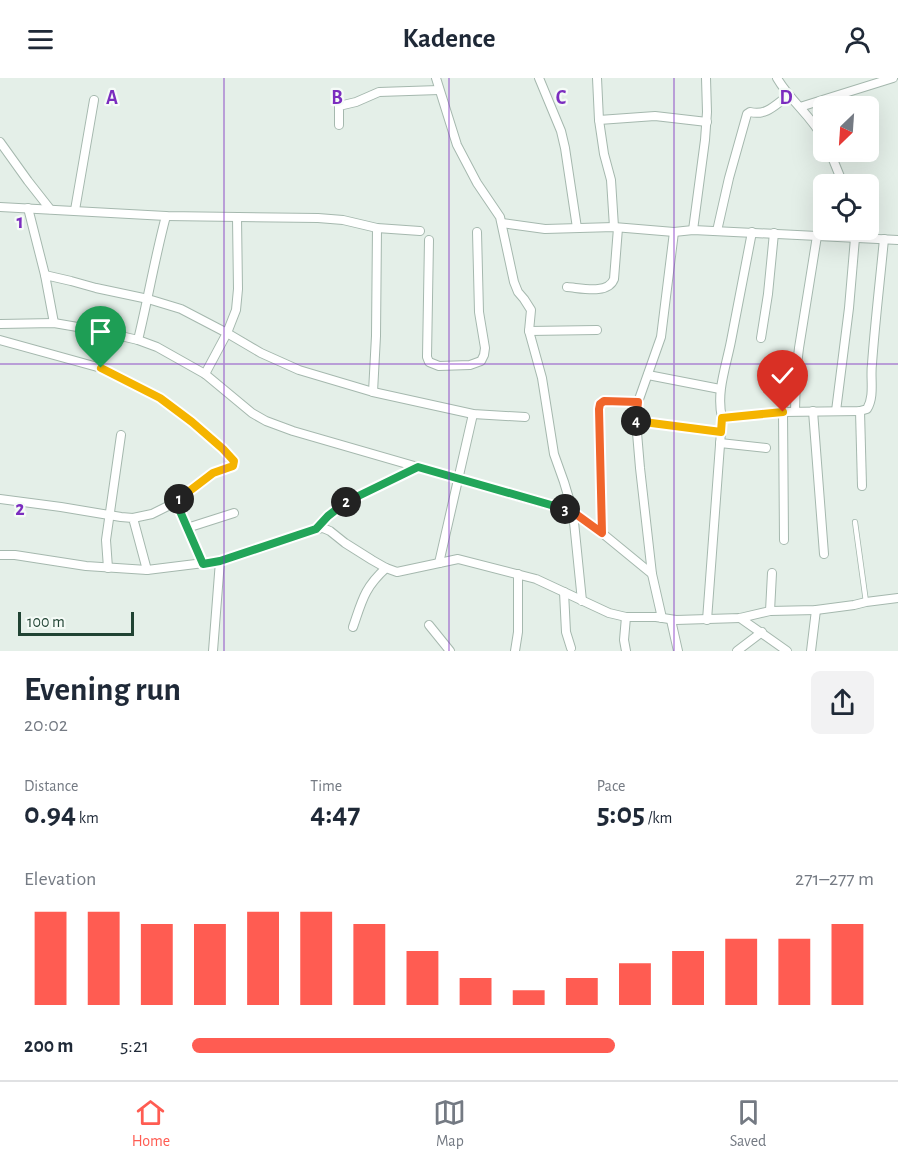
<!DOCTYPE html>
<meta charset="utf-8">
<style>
:root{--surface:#fff;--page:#f2f2f3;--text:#1f2937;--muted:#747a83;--line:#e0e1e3;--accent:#ff5c52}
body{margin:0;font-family:"Alegreya Sans",sans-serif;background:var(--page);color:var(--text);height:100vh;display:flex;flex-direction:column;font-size:22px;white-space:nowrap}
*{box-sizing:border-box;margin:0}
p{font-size:20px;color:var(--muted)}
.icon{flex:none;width:33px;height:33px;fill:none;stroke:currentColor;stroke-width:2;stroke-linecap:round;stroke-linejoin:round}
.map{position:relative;height:573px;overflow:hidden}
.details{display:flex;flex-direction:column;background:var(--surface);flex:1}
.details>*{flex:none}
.needle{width:39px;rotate:205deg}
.tools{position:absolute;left:813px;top:18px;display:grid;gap:12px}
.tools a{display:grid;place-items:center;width:66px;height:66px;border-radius:9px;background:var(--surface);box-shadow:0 6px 24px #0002;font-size:30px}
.scale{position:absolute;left:18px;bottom:15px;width:116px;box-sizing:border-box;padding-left:6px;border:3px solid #204333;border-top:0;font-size:16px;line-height:21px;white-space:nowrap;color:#204333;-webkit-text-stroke:4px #f5fbf7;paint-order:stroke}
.pin{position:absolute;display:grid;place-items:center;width:51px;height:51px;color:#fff;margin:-62px -26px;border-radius:50% 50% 50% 0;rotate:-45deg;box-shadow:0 0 6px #0007}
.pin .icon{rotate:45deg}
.km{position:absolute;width:30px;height:30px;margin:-15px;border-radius:50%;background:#222;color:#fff;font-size:16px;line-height:30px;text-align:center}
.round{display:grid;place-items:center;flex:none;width:63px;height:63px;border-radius:9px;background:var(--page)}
.summary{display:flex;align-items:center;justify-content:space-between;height:102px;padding:0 24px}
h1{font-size:33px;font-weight:600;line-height:45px}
.figures{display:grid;grid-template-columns:repeat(3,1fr);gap:9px;height:102px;padding:6px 24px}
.figures div{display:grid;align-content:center}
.figures b{font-size:30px;font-weight:600}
.figures small{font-size:16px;font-weight:400}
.figures p{font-size:16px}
.chart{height:168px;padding:12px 24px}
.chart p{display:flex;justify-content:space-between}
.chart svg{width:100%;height:108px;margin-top:6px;stroke:var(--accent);stroke-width:6}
ul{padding:0 24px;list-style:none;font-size:20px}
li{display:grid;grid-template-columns:96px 72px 1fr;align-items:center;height:45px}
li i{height:15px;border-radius:8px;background:var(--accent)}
header{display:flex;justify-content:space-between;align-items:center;height:78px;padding:0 24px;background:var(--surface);font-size:27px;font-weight:600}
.dock{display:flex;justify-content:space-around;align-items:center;height:84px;border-top:2px solid var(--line);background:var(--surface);font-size:16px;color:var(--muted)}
.dock a{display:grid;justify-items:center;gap:3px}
.dock .active{color:var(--accent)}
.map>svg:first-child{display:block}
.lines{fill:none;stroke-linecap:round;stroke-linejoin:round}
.service-casing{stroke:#a5b8ae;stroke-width:6}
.minor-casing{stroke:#a5b8ae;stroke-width:10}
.path{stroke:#80b69b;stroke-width:1.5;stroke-dasharray:3 4.5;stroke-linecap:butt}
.service{stroke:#fff;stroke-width:4.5}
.minor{stroke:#fff;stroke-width:8}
.split-1-casing{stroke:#fff;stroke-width:12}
.split-2-casing{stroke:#fff;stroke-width:12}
.split-3-casing{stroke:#fff;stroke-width:12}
.split-4-casing{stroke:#fff;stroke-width:12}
.split-5-casing{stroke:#fff;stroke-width:12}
.split-1{stroke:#f5b400;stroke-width:8}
.split-2{stroke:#22a559;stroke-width:8}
.split-3{stroke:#22a559;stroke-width:8}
.split-4{stroke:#f0652b;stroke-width:8}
.split-5{stroke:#f5b400;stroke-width:8}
.grid{fill:none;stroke:#7b2cbf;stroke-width:1.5;stroke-opacity:0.55}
.grid-label{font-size:20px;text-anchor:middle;font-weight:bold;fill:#7b2cbf;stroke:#f5fbf7;stroke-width:4.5;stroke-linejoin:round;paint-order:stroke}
</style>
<header><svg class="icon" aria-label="menu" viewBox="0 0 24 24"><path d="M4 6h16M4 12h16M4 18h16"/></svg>Kadence<svg class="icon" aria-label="person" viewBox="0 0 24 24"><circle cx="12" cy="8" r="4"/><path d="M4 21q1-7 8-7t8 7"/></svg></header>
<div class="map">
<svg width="898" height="573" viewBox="0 0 898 573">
<rect width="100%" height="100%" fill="#e4efe8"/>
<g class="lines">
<g class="service-casing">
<path id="service" d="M855 444 866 524"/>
</g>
<g class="minor-casing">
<g id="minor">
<path d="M436 0 457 67 477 105 500 139 514 204 518 214 524 221 531 232 529 253 542 300 554 376 564 404 573 434 582 523"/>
<path d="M539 0 561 53 565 70 577 150"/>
<path d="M597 0 599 42 604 76 611 102 614 149"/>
<path d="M777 0C790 23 812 38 824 62"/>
<path d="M800 29 893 0"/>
<path d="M599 42 655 38 707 44"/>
<path d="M339 47V28L356 24 379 14 439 12"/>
<path d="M0 64 28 103 50 131"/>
<path d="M830 74 843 106"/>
<path d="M0 129 166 138 318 140 343 142 377 150 420 153"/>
<path d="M28 130 45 197"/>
<path d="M75 132 94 22"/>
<path d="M502 145 545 151 614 149 674 154 693 152 898 162"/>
<path d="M693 152 705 62 707 34 706 0"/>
<path d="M717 153 729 100 747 36 750 34C767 38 775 27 789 17"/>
<path d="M429 162 427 279 429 284 439 288 470 287 481 283 484 277 485 270 479 234 477 154"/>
<path d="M567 209C581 210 608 217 614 201L618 150"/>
<path d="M54 245 45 197 71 203 96 210 148 221 181 231 227 255 261 275 299 292 373 314 473 336 525 339"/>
<path d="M0 246 54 245 95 252 138 262 157 269 205 296 252 335 266 343 293 353 573 434 602 455 652 496 662 540"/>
<path d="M529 253 597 252"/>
<path d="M761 260 768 216 774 155"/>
<path d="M0 262 101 290 160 320 192 344 223 371 234 383 233 388 213 395 176 424 152 436 133 440"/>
<path d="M138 262C148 221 155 179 166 138"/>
<path d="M205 296 227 255 236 232 238 211 237 140"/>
<path d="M648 297 720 311"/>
<path d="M373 314 376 258 377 150"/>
<path d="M795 333 796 296 799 270 817 158"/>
<path d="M813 333 824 476"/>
<path d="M836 333 849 230 855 160"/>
<path d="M860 333 862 408"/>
<path d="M783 334 784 462"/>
<path d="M722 340 783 334 860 333 867 331C875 318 870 300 872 286 875 244 880 203 884 161"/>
<path d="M636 343 721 354"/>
<path d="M720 365 766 370"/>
<path d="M0 421 61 429 121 439 133 440 147 492"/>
<path d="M176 424 203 486"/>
<path d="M187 450 234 435"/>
<path d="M602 455 599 331 600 326 604 323 638 324"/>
<path d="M0 477H15L86 488 147 492 220 483 316 451 323 450 330 453 345 465 372 482 386 490 397 494 458 481 536 501 609 535 626 539H656L676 542 740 540 770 533 816 532 854 527 866 524 898 520"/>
<path d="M439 485 473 336"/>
<path d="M108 490 106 462 121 357"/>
<path d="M652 496 640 390 636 343 638 324 661 259 674 154"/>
<path d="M564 514 566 554 571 570"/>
<path d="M770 533 772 495"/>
<path d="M626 539 624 562 626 573"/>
<path d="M740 540 787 573"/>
<path d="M671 542 678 573"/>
<path d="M707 542 722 340C716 314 726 289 731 263 738 227 745 190 752 154"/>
<path d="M429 547 450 573"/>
<path d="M353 549C362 523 364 510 386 490"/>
<path d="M213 573 220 483"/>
<path d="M515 573 518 554V496"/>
<path d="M737 573 762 554"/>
<path d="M811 573 816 532"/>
</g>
</g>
<path class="path" d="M325 442 348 422 406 395"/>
<use href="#service" class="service"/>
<use href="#minor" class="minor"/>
</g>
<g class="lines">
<g class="split-1-casing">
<path id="split-1" d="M101 290 160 320 192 344 223 371 234 383 233 388 213 395 179 421"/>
</g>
<g class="split-2-casing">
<path id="split-2" d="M179 421 176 424 203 486 220 483 316 451 328 438 346 424"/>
</g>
<g class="split-3-casing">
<path id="split-3" d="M346 424 418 389 565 431"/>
</g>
<g class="split-4-casing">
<path id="split-4" d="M565 431 573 434 602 455 599 331 600 326 604 323 638 324 636 343"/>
</g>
<g class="split-5-casing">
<path id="split-5" d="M636 343 721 354 722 340 783 334"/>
</g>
<use href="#split-1" class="split-1"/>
<use href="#split-2" class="split-2"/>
<use href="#split-3" class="split-3"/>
<use href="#split-4" class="split-4"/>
<use href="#split-5" class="split-5"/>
</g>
<path class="grid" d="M224 0V573M449 0V573M674 0V573M0 286H898"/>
<g class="grid-label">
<text x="112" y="26">A</text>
<text x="337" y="26">B</text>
<text x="561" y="26">C</text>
<text x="786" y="26">D</text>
<text x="20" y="150">1</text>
<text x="20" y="437">2</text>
</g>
</svg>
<div class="tools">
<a><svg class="needle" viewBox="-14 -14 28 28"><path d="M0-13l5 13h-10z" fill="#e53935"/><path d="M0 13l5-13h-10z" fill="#747a83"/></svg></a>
<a><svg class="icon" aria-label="locate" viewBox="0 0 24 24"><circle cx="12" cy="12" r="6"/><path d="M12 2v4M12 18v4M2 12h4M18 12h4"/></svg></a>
</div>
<div class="scale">100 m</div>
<div class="pin" style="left:101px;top:290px;background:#1e9e55"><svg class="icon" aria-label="arrive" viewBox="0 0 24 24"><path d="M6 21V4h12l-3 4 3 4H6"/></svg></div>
<div class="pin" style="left:783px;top:334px;background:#d93025"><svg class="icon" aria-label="check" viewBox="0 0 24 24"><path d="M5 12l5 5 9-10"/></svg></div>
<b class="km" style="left:179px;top:421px">1</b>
<b class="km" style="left:346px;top:424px">2</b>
<b class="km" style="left:565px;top:431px">3</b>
<b class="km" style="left:636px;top:343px">4</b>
</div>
<section class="details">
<div class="summary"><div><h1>Evening run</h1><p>20:02</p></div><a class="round"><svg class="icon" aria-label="share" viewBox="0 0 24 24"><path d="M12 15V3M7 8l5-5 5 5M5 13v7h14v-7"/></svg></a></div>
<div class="figures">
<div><p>Distance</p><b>0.94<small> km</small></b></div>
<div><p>Time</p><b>4:47</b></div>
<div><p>Pace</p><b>5:05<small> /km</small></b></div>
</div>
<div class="chart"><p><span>Elevation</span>271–277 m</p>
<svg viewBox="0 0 160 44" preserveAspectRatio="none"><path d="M5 44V6M15 44V6M25 44V11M35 44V11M45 44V6M55 44V6M65 44V11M75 44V22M85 44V33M95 44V38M105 44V33M115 44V27M125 44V22M135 44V17M145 44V17M155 44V11"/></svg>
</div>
<ul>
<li><b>200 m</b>5:21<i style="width:62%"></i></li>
</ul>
</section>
<nav class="dock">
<a class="active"><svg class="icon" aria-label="home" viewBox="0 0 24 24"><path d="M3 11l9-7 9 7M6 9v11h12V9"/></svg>Home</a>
<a><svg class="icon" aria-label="map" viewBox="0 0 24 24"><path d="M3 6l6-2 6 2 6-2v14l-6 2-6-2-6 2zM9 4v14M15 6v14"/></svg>Map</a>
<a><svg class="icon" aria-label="saved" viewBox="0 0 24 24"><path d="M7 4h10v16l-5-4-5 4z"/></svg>Saved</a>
</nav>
